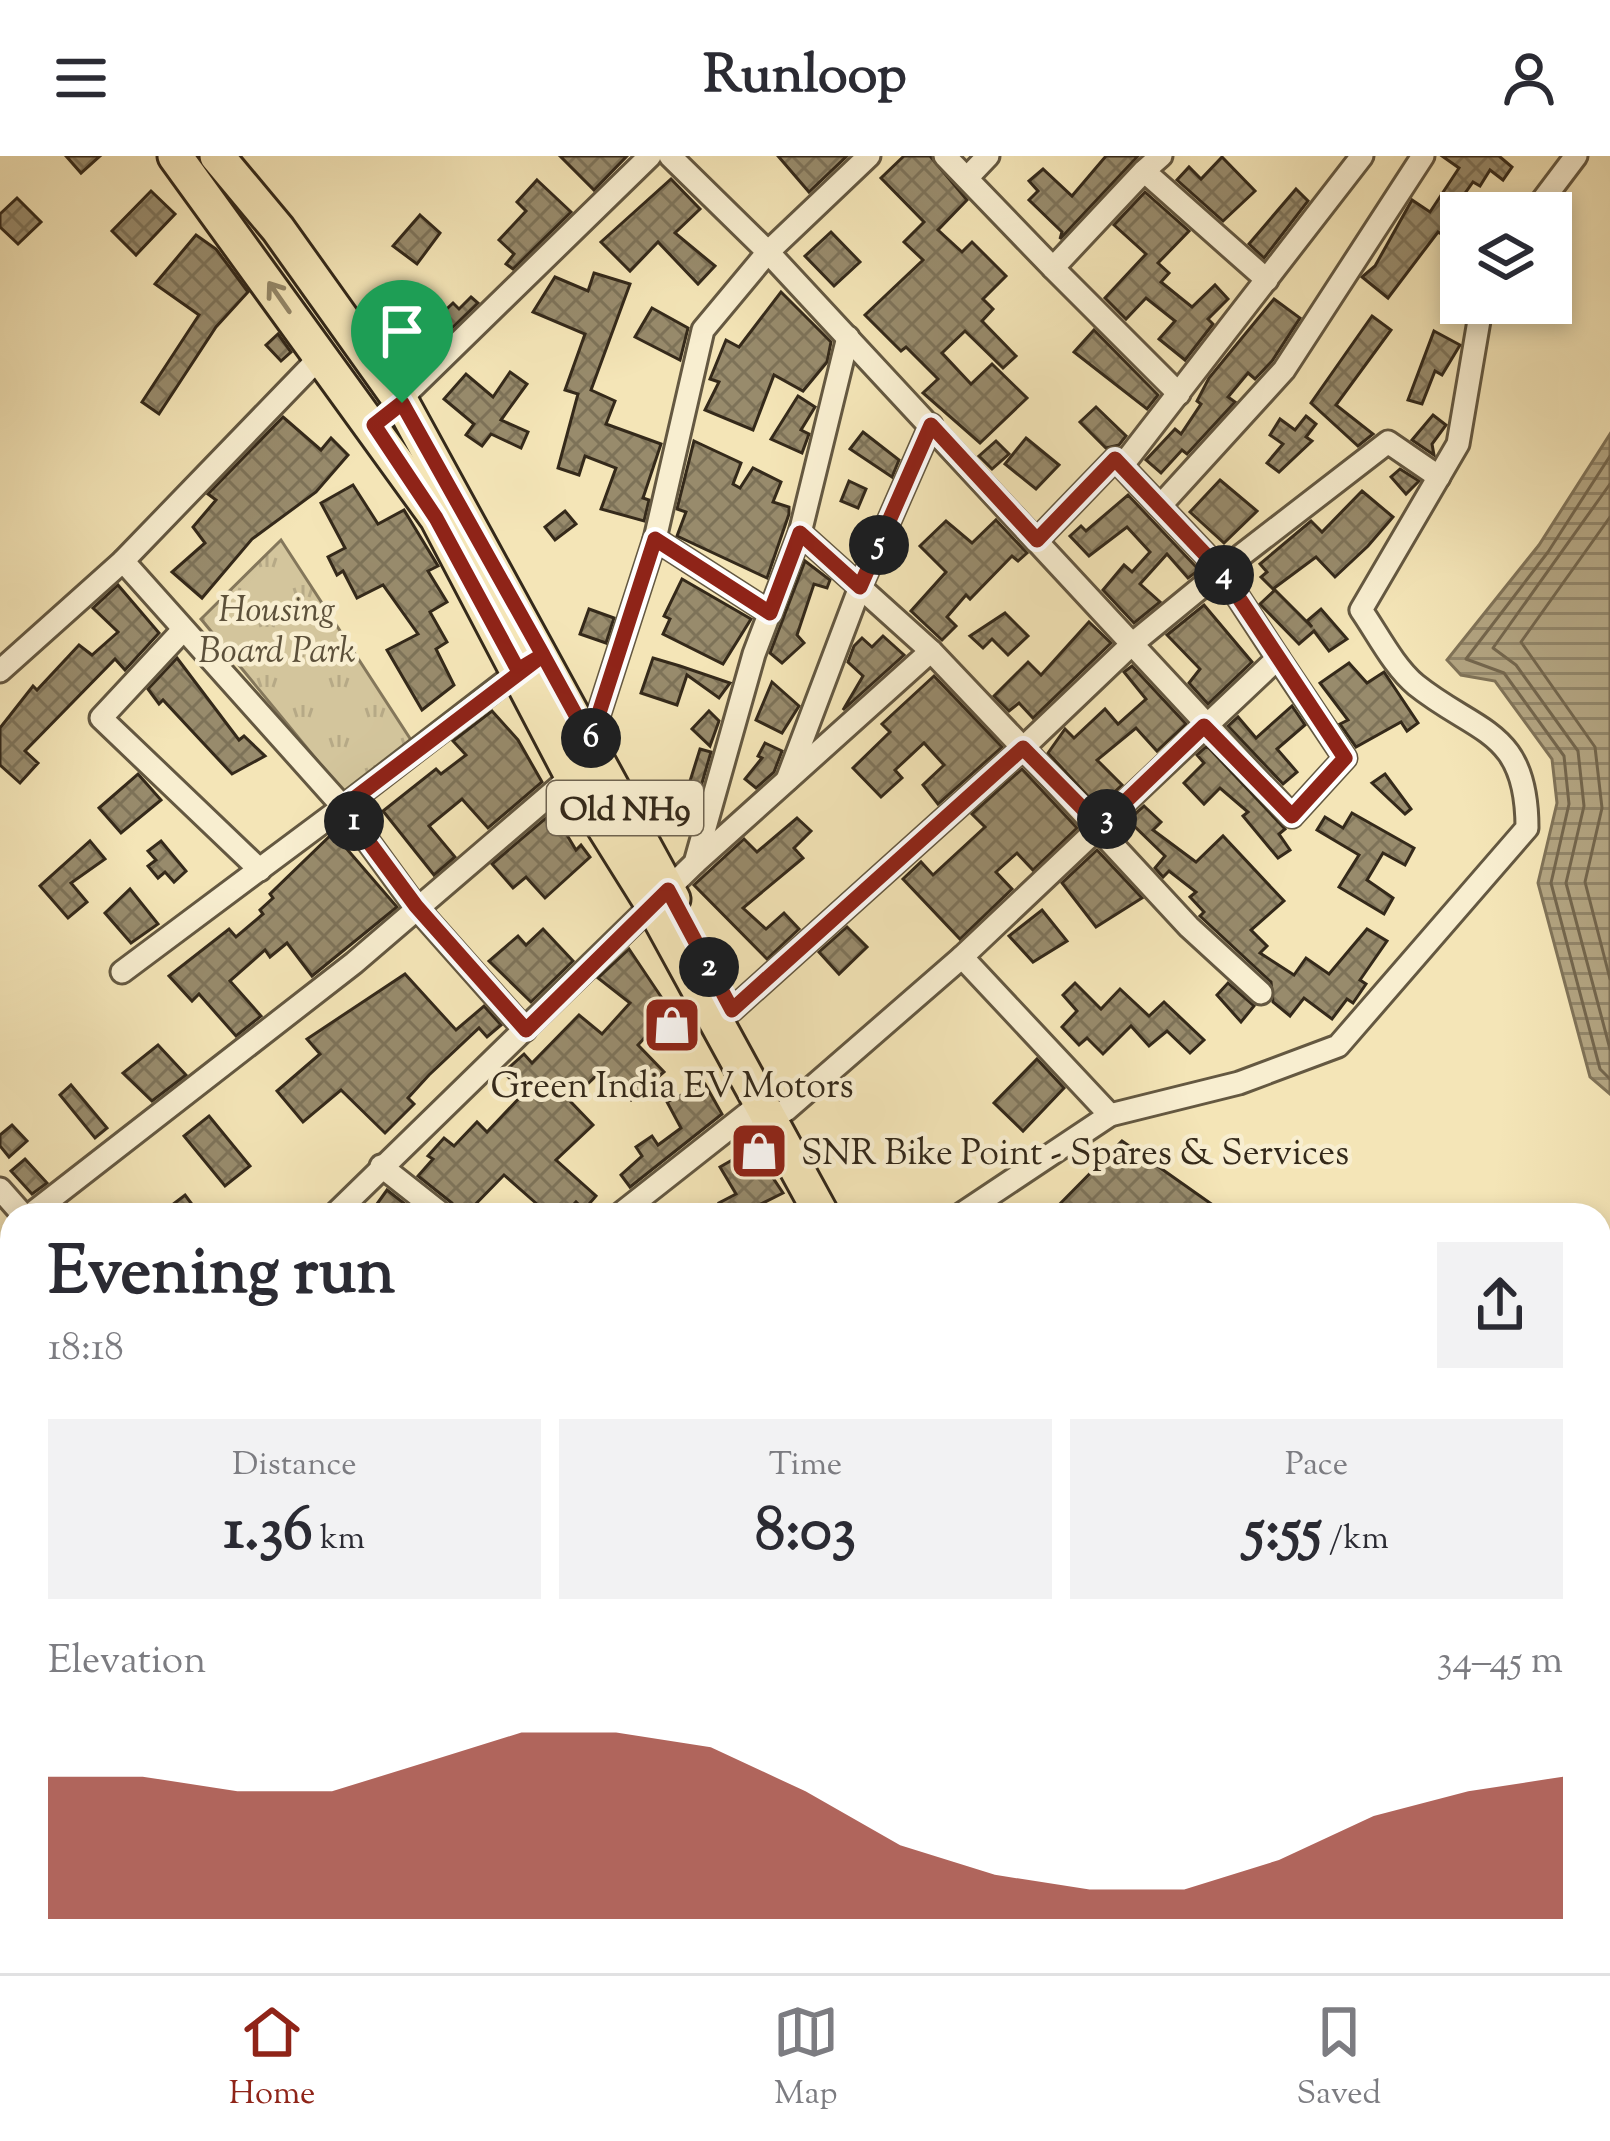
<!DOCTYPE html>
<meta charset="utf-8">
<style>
:root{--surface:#fff;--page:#f2f2f3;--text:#2b2b33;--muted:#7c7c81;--line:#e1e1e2;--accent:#8f2418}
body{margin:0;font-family:"Sorts Mill Goudy",serif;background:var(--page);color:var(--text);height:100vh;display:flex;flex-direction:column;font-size:45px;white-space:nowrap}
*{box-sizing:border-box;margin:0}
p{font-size:39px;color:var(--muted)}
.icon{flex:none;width:66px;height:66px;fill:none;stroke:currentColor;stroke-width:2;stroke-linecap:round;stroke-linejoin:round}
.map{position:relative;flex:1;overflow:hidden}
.panel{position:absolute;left:0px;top:1047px;width:1611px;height:771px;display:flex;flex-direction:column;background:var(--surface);border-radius:36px 36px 0 0;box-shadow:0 6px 18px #0003}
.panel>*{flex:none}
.tools{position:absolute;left:1440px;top:36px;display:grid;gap:24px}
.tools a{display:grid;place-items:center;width:132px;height:132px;border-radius:0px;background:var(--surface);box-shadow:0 6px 18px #0003;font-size:60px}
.pin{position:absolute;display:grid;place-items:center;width:102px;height:102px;color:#fff;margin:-123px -51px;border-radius:50% 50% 50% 0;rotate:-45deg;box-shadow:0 0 12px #0007}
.pin .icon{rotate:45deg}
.km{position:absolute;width:60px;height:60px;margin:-30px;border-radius:50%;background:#222;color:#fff;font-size:33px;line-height:60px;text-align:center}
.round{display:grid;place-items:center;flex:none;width:126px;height:126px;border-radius:0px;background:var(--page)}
.summary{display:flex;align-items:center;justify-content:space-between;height:204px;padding:0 48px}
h1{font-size:66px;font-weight:700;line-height:90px}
.stats{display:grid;grid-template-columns:repeat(3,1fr);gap:18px;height:204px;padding:12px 48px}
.stats div{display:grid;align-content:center;border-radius:0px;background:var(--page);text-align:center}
.stats b{font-size:60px;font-weight:700}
.stats small{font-size:33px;font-weight:400}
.stats p{font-size:33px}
.chart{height:336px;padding:24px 48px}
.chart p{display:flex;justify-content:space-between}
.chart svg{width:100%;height:216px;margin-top:12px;fill:var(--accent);opacity:.7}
header{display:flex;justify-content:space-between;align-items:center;height:156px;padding:0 48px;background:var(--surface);font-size:54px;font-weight:700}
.tabs{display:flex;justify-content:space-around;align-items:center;height:168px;border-top:3px solid var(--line);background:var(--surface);font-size:33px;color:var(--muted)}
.tabs a{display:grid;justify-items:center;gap:6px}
.tabs .current{color:var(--accent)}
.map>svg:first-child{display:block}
.park{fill:url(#park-tufts);stroke:#84775b;stroke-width:3}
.water{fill:url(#water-rules);stroke:#807358;stroke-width:3}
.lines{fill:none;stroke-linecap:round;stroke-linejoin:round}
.shore{stroke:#74674e;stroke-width:3}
.building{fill:url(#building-cross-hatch);stroke:#34291a;stroke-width:3}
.minor-casing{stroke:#645841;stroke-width:27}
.primary-casing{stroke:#34291a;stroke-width:39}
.minor{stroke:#f8eed0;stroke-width:21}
.primary{stroke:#f4e5b7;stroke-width:33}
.oneway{stroke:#948768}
.route-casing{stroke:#fff;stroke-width:24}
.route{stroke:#8f2418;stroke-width:15}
.labels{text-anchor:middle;stroke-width:9;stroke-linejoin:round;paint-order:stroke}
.shield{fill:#f8eed0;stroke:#6f6451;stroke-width:3}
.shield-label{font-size:33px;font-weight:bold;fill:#34291a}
.park-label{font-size:36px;font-style:italic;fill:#5c503a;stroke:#f8eed0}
.poi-label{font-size:36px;fill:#34291a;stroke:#f8eed0}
</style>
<header><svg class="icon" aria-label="menu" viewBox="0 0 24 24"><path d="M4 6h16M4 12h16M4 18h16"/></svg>Runloop<svg class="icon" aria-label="person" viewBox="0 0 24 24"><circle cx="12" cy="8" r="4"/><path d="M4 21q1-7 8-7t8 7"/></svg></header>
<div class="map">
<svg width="1610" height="1817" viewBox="0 0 1610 1817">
<defs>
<pattern id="park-tufts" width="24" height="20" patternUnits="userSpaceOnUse" patternTransform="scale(3)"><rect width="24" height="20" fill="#d3c59c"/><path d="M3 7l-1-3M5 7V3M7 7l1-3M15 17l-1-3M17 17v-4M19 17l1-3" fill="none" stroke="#b6a986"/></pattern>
<pattern id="water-rules" width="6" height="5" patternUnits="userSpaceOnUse" patternTransform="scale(3)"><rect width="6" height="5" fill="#b3a582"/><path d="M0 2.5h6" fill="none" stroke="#92866a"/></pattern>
<pattern id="building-cross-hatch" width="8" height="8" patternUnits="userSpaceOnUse" patternTransform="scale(3)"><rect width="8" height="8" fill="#988b6c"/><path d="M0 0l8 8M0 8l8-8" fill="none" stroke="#7d7258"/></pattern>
</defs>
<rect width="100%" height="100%" fill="#f4e5b7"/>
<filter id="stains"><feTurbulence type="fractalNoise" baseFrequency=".00167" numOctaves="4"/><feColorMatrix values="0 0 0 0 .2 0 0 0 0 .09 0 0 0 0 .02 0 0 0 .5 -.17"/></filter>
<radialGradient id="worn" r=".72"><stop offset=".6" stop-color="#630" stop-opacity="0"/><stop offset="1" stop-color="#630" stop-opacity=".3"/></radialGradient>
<path class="park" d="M281 384 411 584 344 637 201 463Z"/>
<path class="water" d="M1610 278V938L1590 921 1538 727 1557 647 1552 603 1495 525 1461 519 1447 504 1539 389Z"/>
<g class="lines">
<g class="shore">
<path d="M1610 300 1548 396 1466 503 1504 517 1564 600 1569 648 1551 727 1600 913 1610 923"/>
<path d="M1610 328 1493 492 1516 509 1578 595 1584 650 1566 727 1610 893"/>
<path d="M1610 361 1521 486 1595 591 1602 652 1585 726 1610 823"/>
</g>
</g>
<g class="building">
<path d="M66 0H100L81 17Z"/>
<path d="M560 0H627L594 34Z"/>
<path d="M778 0H847L809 36Z"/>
<path d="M904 0H930L967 44 938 74 962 96 972 86 1006 120 983 143 993 153 982 165 1016 200 1003 212 965 175 942 197 971 228 992 208 1027 242 980 287 923 237 938 223 906 191 901 195 865 159 923 104 904 86 924 66 881 22Z"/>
<path d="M1106 0H1138L1060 83 1062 76 1029 44 1038 35 1029 25 1043 13 1072 40Z"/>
<path d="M1442 0H1499L1512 11 1503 24 1490 14 1480 30 1473 26 1456 50 1461 54V73L1454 67 1446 81 1438 76 1388 142 1362 121 1375 110 1412 44 1430 56 1459 12Z"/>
<path d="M1222 1 1255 35 1223 65 1177 24 1189 11 1201 23Z"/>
<path d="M671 23 700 53 675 77 715 110 698 128 658 86 630 115 601 86Z"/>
<path d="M537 24 571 56 513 113 506 108 514 98 499 84 526 55 517 46Z"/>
<path d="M1296 33 1308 45 1264 102 1249 88Z"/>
<path d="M151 35 175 58 136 99 112 75Z"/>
<path d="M1145 36 1189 75 1158 107 1169 117 1161 126 1192 151 1215 129 1228 143 1208 163 1213 168 1185 204 1159 183 1175 165 1146 142 1126 163 1105 142 1146 98 1114 69Z"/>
<path d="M17 42 41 66 18 88 0 71V58Z"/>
<path d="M420 59 440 77 417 108 393 90Z"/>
<path d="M831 76 860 106 834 130 805 100Z"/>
<path d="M196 79 216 93 248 136 216 171 159 258 142 246 199 159 155 128Z"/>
<path d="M594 117 630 128 591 234 615 245 606 268 661 288 643 342 649 344 644 365 601 353 616 312 585 300 579 319 558 312 578 238 565 234 585 178 533 156 555 121 588 135Z"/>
<path d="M781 136 831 186 827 206 803 235 774 219 753 274 705 254 719 226 710 223 726 184 739 191Z"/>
<path d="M471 141 478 147 450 174 437 162 453 147 459 153Z"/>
<path d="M1274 143 1300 162 1272 205 1255 223 1248 217 1228 241 1235 246 1187 298 1182 294 1161 317 1146 304 1175 273 1181 278 1201 248 1197 245 1209 222Z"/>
<path d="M652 152 688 172 680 204 635 181Z"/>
<path d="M1372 160 1391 174 1336 249 1373 278 1358 290 1311 247Z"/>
<path d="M1094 174 1158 239 1147 253 1074 196Z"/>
<path d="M1434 175 1460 189 1442 219 1435 215 1422 248 1408 244Z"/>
<path d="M278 178 291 196 281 205 266 189Z"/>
<path d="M510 216 527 228 501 264 528 276 521 292 491 278 482 290 466 279 474 268 444 243 466 218 493 241Z"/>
<path d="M798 240 815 251 801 274 809 278 802 297 771 283Z"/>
<path d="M1096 251 1126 280 1119 289 1106 292 1080 266Z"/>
<path d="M1433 259 1446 269 1432 288 1434 299 1412 284Z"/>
<path d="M1306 260 1316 268 1306 281 1312 285 1279 316 1267 307 1283 288 1270 279 1280 263 1295 274Z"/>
<path d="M283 261 321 294 331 282 348 299 316 336 252 383 202 442 172 416 205 387 193 371 216 344 208 338Z"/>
<path d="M863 276 899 304 892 321 850 293Z"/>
<path d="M1026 282 1059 309 1036 333 1005 308Z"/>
<path d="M694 285 741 307 733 328 740 332 753 312 781 326 773 346 789 351V358L767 422 677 380 686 356 677 353Z"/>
<path d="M996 285 1009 298 992 313 979 300Z"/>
<path d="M1400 313 1419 325 1406 338 1391 321Z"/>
<path d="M1220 324 1257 355 1224 387 1190 356Z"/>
<path d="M849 325 866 333 858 352 841 345Z"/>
<path d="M353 329 378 368 404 354 438 410 428 415 447 446 430 456 447 486 436 493 454 529 422 554 387 494 418 478 383 429 357 442 343 415 337 419 328 401 345 392 321 347Z"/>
<path d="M1362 335 1393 361 1368 390 1335 421 1316 401 1273 433 1261 421 1267 416 1260 408 1311 365 1322 376Z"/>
<path d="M1128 339 1199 414 1188 422 1167 398 1140 428 1160 446 1134 467 1103 434 1124 409 1132 416 1150 396 1127 371 1089 400 1070 380 1081 370 1086 375Z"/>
<path d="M565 355 576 368 555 384 545 371Z"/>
<path d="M996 364 1027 397 1018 405 1012 400 970 443 966 439 947 461 956 470 942 484 911 455 946 416 920 390 946 365 972 387Z"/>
<path d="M805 405 830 424 827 432 814 428 797 479 804 487 782 507 770 497Z"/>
<path d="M682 423 751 463 723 508 663 478 670 463 664 460Z"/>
<path d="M118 429 159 477 125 514 115 503 25 595 38 607 20 627 0 609V572L33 530 37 534 79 489 92 499 118 476 93 452Z"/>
<path d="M1275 434 1312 471 1307 465 1321 453 1347 483 1329 495 1314 475 1299 488 1260 448Z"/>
<path d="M1204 449 1252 506 1208 548 1189 527 1200 513 1167 479Z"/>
<path d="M589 453 614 462 606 487 580 478Z"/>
<path d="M1005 457 1028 480 1008 499 992 483 983 492 970 480Z"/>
<path d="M1089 466 1111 487 1033 562 1019 547 1009 555 994 540 1028 506 1041 519Z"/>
<path d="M883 480 904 499 843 554 863 520 848 506 854 490 862 482 872 491Z"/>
<path d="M177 502 239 584 244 580 265 600 232 618 163 544 159 548 148 533Z"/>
<path d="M653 502 680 510 730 527 719 542 687 519 677 549 641 537Z"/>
<path d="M1349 507 1367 527 1384 516 1418 567 1407 575 1401 566 1356 591 1340 568 1348 564 1320 527Z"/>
<path d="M1132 510 1186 568 1157 595 1136 572 1097 604 1122 629 1098 651 1048 597 1065 573 1074 582 1105 553 1118 568 1146 543 1124 516Z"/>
<path d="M934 520 1002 591 938 648 923 629 944 609 924 587 895 614 902 622 881 641 853 612 890 576 882 568Z"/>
<path d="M772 526 799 550 782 577 756 564Z"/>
<path d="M1292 550 1305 569 1277 593 1297 616 1283 628 1228 570 1238 561 1256 582Z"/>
<path d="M492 555 518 584 542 626 488 672 462 643 429 670 455 701 434 719 383 655 436 613 441 618 466 599 453 585Z"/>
<path d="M709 555 719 565 710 590 692 573Z"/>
<path d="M765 587 782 595 774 616 756 632 745 623 762 602 758 600Z"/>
<path d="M1207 590 1285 673 1279 678 1290 694 1278 702 1243 660 1248 656 1220 632 1204 648 1184 627 1204 607 1197 599Z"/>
<path d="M700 593 711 596 693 658 681 654Z"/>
<path d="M1022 613 1077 672 1033 714 1017 697 996 716 1012 733 960 783 903 723 921 706 933 719 985 671 972 658Z"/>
<path d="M138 618 161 644 121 677 99 652Z"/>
<path d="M1385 618 1411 653 1405 658 1372 627Z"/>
<path d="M1144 650 1161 666 1153 674 1196 706 1223 680 1284 745 1251 774 1267 790 1260 797 1294 819 1306 802 1329 818 1367 773 1387 785 1360 824 1366 828 1353 847 1347 843 1332 863 1304 842 1290 860 1273 846 1271 826 1200 760 1204 756 1190 741 1196 736 1169 715 1163 721 1155 712 1165 700 1128 664Z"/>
<path d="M553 656 576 694 581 689 590 701 545 742 526 721 513 732 492 708Z"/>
<path d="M1352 657 1414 692 1405 709 1383 697 1367 724 1393 742 1384 758 1339 731 1359 699 1317 674 1325 661 1343 672Z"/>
<path d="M797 662 811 675 794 692 803 702 743 752 766 773 784 757 799 773 767 803 694 729 744 683 757 696Z"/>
<path d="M333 677 397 751 312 820 287 787 270 801 265 794 230 825 261 860 236 880 199 838 192 845 169 820 229 773 236 781 263 758 260 754 273 742 270 738Z"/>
<path d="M90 685 105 703 71 727 87 746 68 762 40 730Z"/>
<path d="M161 685 186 715 174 726 165 716 158 722 148 710 156 704 148 695Z"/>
<path d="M1097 694 1142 742 1096 771 1062 727Z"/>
<path d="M130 733 158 768 131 787 105 757Z"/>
<path d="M1042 754 1067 785 1033 806 1009 780Z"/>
<path d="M847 771 867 791 839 818 819 796Z"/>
<path d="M543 773 573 805 531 846 489 805 518 780 526 789Z"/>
<path d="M629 793 670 854 638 889 664 916 631 944 597 919 570 945 593 969 556 1004 596 1040 584 1054 576 1046 564 1059H529L538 1049 504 1019 465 1059H458L452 1047 418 1020 433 1003 428 1000 444 982 454 990 477 966 487 976 523 938 504 916 524 898 532 907 579 859 602 878 630 847 598 822Z"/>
<path d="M405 818 456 874 484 850 501 869 487 881 479 872 429 919 408 942 414 948 385 977 341 934 303 966 277 935 320 898 307 883Z"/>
<path d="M1075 827 1101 853 1120 833 1149 860 1164 846 1204 884 1190 897 1167 875 1149 890 1131 870 1103 898 1087 882 1079 889 1062 871 1077 855 1063 839Z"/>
<path d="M1228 827 1254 850 1241 866 1217 839Z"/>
<path d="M158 889 186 919 152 945 123 917Z"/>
<path d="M1037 903 1064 932 1023 975 994 947Z"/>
<path d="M705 928 722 958 630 1031 621 1019 642 1000 636 991 652 980 658 989 681 972 667 946Z"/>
<path d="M71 929 107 972 95 982 60 939Z"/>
<path d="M209 960 250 1010 225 1030 184 980Z"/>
<path d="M12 969 27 985 9 1001 0 990V979Z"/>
<path d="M1122 985 1227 1059H1049Z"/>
<path d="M753 992 783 1037 739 1059H725L719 1047 736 1038 720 1011Z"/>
<path d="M25 1003 47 1027 32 1038 11 1015Z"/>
<path d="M387 1034 419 1059H369Z"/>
<path d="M185 1039 200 1059H180L172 1049Z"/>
</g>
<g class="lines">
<g class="minor-casing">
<g id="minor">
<path d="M670 0 768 96 1132 488 1023 592 1189 771 1261 837"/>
<path d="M945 0 1053 112"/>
<path d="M1161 0 1144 15 1267 124"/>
<path d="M1144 15 1053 112 1179 238"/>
<path d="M967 22 988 0"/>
<path d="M1533 57 1576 0"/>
<path d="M374 269 650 0"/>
<path d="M1122 310 1362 0"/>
<path d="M1160 350 1284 214 1423 0"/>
<path d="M800 377 848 181"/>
<path d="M655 383 703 174 768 96 869 0"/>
<path d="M1037 384 1115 303 1221 415 1132 488 1292 660 1345 602 1278 502"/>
<path d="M123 405 343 651 528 508"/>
<path d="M183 474 101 562 260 714"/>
<path d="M0 515 123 405 321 200"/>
<path d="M590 585 655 383 770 457"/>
<path d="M787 624 860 431 931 269"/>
<path d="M695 707 931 495"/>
<path d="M962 801 1278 502 1221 415 1388 286 1439 321"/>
<path d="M122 816 343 651 415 750 525 874"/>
<path d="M786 954 962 801 1110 959"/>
<path d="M381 1010 443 1059"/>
<path d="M0 1033 23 1059"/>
<path d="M30 1059 354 807 572 620"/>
<path d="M334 1059 695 707 754 498 800 377 931 495 1023 592 732 854"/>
<path d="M619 1059 761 947"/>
<path d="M960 1059 1110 959 1239 927 1338 890 1527 672C1527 573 1477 578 1416 529 1394 511 1377 477 1361 454L1458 288 1482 147"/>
<path d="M1599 1281 1610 1289"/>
<path d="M0 1448 12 1432"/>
<path d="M0 1480 12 1491"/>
<path d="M0 1689 6 1680 12 1685"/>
<path d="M0 1741 12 1759"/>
<path d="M183 1806 192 1817"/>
<path d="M330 1806 337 1817"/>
<path d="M620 1806 621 1817"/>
<path d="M907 1806 917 1817"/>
<path d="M1566 1806 1582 1817"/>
<path d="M42 1817 52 1806"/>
<path d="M273 1817 293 1806"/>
<path d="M757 1817 769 1806"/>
<path d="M881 1817 893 1806"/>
<path d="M1122 1817 1137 1806"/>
</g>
</g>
<g class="primary-casing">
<g id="primary">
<path d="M175 0 437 362 572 620 652 748 822 1059"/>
<path d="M217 0 278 73 402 247 673 743"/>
<path d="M1599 1639 1610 1645"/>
<path d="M1599 1668 1610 1673"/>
</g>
</g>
<use href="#minor" class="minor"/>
<use href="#primary" class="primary"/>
</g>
<defs><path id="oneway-shaft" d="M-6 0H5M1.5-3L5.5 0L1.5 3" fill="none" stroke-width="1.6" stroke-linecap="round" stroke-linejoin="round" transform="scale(3)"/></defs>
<use class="oneway" href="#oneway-shaft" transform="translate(279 141) rotate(-125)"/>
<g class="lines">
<g class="route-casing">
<path id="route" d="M402 247 543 499 343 651 416 750 526 874 668 734 732 854 1023 592 1100 670 1204 570 1292 660 1345 602 1221 415 1115 303 1037 384 931 269 860 431 800 377 770 457 655 383 590 585 543 499 518 514 436 362 374 269 402 247"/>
</g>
<use href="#route" class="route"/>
</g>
<defs>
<g id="shop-square" transform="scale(3)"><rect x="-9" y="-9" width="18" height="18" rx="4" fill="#8f2418" stroke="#f8eed0"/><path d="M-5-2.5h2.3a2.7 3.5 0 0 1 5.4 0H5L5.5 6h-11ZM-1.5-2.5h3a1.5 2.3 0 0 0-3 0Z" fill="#fff"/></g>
</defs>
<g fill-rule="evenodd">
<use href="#shop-square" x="672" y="869"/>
<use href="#shop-square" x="759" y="995"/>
</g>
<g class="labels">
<rect class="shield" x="547" y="625" width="156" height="54" rx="9"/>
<g class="shield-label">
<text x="625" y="664">Old NH9</text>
</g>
<g class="park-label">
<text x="277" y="465">Housing<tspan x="277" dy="41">Board Park</tspan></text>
</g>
<g class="poi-label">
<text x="672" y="941">Green India EV Motors</text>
<text x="801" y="1008" text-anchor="start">SNR Bike Point - Spares &amp; Services</text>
</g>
</g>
<rect width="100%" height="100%" filter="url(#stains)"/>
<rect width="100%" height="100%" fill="url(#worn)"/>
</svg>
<div class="tools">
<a><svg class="icon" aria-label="layers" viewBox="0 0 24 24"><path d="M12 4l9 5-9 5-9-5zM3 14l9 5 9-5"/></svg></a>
</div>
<div class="pin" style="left:402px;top:247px;background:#1e9e55"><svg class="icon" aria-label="arrive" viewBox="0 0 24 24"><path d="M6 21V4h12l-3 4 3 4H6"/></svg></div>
<b class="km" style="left:354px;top:665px">1</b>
<b class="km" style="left:709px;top:811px">2</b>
<b class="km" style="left:1107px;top:663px">3</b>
<b class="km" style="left:1224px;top:419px">4</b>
<b class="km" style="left:879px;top:389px">5</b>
<b class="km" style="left:591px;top:582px">6</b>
<section class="panel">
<div class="summary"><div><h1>Evening run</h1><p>18:18</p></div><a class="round"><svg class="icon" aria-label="share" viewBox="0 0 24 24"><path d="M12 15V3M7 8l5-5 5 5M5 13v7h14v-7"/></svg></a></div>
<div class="stats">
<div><p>Distance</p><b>1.36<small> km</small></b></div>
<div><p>Time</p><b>8:03</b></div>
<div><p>Pace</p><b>5:55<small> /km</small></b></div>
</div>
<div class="chart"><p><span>Elevation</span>34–45 m</p>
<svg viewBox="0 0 160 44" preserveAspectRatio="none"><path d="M0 44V15L10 15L20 18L30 18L40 12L50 6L60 6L70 9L80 18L90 29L100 35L110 38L120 38L130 32L140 23L150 18L160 15V44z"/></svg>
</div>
</section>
</div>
<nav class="tabs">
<a class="current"><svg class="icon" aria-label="home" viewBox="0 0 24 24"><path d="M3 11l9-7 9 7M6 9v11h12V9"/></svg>Home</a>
<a><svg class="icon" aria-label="map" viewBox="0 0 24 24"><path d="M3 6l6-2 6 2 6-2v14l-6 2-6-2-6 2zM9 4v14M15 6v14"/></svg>Map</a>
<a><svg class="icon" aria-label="saved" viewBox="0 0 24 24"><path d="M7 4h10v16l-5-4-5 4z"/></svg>Saved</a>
</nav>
